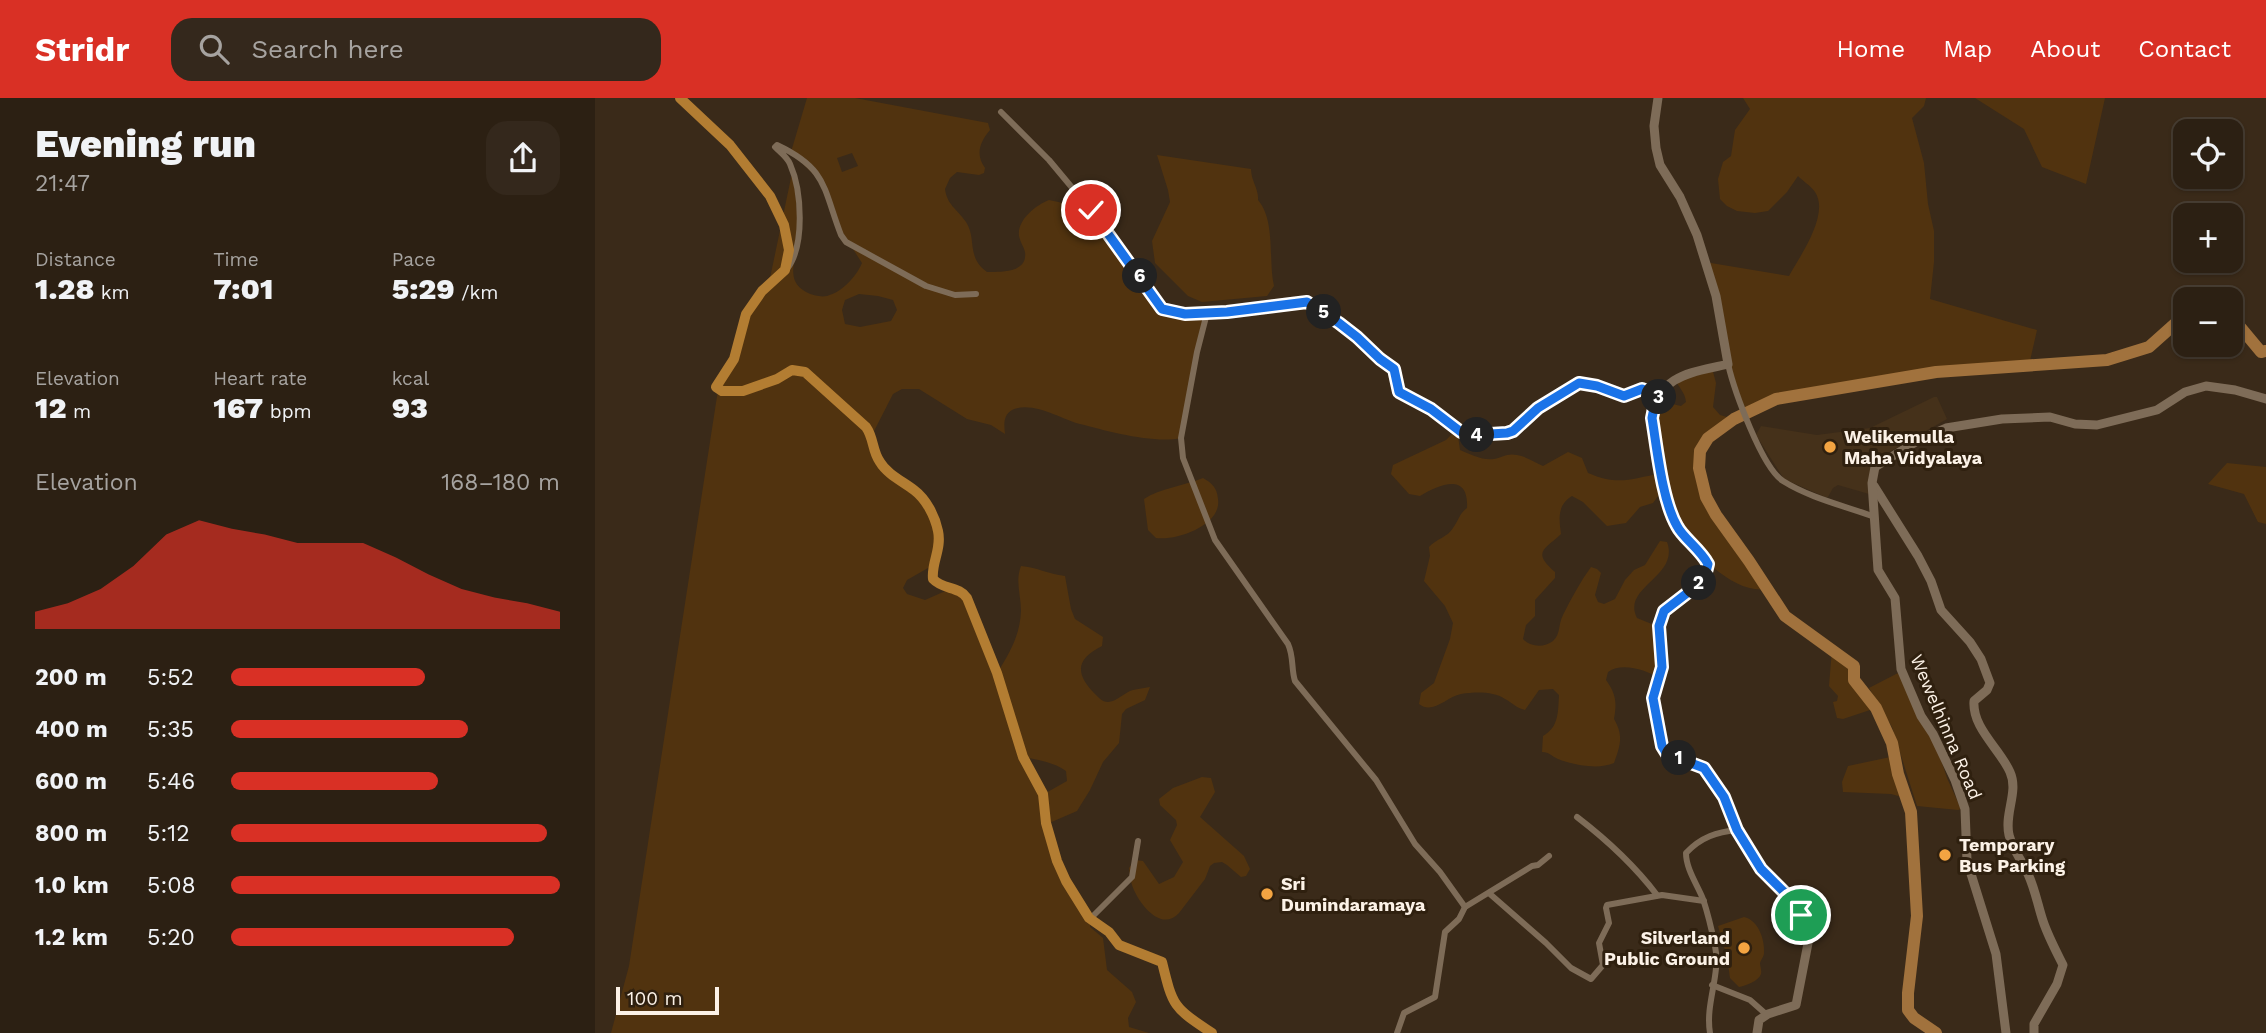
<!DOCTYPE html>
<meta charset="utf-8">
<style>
:root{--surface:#2c2013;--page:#34281c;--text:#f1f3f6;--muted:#a6a3a0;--line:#483e33;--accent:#d93025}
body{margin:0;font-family:"Work Sans",sans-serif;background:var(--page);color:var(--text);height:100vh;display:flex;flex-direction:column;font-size:26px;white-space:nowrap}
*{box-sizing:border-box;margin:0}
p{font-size:23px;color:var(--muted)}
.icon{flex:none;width:38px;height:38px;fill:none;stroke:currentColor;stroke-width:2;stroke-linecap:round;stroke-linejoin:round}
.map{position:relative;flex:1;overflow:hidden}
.drawer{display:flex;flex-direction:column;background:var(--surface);width:595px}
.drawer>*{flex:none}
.controls{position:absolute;left:1578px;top:21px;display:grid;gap:14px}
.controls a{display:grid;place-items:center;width:70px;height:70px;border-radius:14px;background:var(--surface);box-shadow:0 2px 5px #0004,0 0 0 2px var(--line);font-size:35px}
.scale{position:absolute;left:21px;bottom:18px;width:103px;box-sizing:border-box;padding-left:7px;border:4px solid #fcf2e7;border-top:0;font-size:19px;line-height:24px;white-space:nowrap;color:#fcf2e7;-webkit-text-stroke:5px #2f200f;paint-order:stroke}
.pin{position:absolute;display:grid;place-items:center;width:60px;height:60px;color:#fff;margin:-30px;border:4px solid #fff;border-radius:50%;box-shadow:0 2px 7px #0007}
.km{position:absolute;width:35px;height:35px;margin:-18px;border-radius:50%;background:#222;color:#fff;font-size:19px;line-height:35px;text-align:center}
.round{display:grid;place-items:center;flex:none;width:74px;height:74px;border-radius:21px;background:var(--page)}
.summary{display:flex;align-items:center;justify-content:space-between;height:119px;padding:0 35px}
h1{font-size:38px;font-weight:800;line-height:52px}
.figures{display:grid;grid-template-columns:repeat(3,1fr);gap:10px;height:119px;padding:7px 35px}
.figures div{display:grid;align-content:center}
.figures b{font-size:30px;font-weight:800}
.figures small{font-size:19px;font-weight:400}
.figures p{font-size:19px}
.chart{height:196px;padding:14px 35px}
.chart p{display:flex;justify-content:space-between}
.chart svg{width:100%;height:126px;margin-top:7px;fill:var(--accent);opacity:.7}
ul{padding:0 35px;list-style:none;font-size:23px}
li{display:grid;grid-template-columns:112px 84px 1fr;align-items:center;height:52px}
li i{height:18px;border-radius:9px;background:var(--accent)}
header{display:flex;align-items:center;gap:42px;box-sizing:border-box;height:98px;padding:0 35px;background:var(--accent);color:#fff}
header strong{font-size:33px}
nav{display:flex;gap:38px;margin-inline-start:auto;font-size:24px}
.search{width:490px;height:63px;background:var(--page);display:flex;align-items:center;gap:18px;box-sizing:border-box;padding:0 24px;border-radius:21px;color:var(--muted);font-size:26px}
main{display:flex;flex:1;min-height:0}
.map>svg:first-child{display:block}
.built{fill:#45311a}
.green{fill:#51330f;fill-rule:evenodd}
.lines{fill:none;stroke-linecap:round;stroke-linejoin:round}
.river{stroke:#a1723d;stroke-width:12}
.street{stroke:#7e6c58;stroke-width:6}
.secondary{stroke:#7e6c58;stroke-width:9}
.primary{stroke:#b37d32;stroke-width:10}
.route-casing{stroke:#fff;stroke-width:14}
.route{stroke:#1a73e8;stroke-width:9}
.poi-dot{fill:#f3a442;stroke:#2f200f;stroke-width:2.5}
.labels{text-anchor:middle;stroke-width:6;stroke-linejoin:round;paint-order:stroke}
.poi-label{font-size:18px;font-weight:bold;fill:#fcf2e7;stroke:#2f200f;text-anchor:start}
.street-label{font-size:18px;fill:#fcf2e7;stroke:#2f200f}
</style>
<header>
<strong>Stridr</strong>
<div class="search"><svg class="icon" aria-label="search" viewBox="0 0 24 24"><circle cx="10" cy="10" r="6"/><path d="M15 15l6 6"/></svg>Search here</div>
<nav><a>Home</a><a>Map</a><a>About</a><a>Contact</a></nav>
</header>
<main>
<section class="drawer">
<div class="summary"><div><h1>Evening run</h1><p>21:47</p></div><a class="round"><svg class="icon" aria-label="share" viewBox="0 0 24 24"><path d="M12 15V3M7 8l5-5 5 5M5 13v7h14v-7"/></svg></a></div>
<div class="figures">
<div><p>Distance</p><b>1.28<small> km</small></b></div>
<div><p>Time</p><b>7:01</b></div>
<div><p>Pace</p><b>5:29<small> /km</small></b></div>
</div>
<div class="figures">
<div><p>Elevation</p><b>12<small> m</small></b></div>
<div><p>Heart rate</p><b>167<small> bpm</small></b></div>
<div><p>kcal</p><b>93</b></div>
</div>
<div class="chart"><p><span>Elevation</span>168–180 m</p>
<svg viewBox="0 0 160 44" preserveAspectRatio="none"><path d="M0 44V38L10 35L20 30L30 22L40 11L50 6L60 9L70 11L80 14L90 14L100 14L110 19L120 25L130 30L140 33L150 35L160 38V44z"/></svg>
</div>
<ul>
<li><b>200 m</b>5:52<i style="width:59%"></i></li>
<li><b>400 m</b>5:35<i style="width:72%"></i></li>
<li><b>600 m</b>5:46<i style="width:63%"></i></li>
<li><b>800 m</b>5:12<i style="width:96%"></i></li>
<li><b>1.0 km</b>5:08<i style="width:100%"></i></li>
<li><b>1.2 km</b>5:20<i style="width:86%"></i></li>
</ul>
</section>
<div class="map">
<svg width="1671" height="935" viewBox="0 0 1671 935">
<rect width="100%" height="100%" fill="#3a2a19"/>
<path class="built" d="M1339 299H1342L1352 321 1280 362 1274 396 1243 387 1238 390 1233 399H1230L1189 381 1161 337 1166 328 1222 337 1275 330Z"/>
<g class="green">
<path d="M212 0H260L393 25 395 32C385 44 380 56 390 70L389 75 384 77 362 74 355 80 350 91C352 107 362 111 371 124 382 141 371 159 392 174 406 174 433 175 430 154 429 149 425 144 424 138 422 122 441 107 454 102L468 105 478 114 494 110 567 210 578 215H612L586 340C559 346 512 333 485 326 466 321 437 302 417 312 408 317 409 327 410 336L396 327 372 321 324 291H307L298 296 277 337 280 355 322 394 343 431 340 466 312 482 308 490 312 496 330 502 355 491 363 492 402 575C415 555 425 537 426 513 426 497 420 483 426 468 441 469 453 476 470 478L476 511 480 521 508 539 507 548C481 561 480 575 499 595 503 599 507 604 513 604 521 604 530 594 538 592 543 591 549 590 555 589L550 602 531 611 527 616 524 645 508 664 495 692 482 713 452 726 462 763 496 820 495 829 508 840 512 872 537 894 541 904 533 920 534 929 554 935H16L34 868 123 292 136 265 148 224 174 185 197 75C202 98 203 121 202 145 202 158 195 170 200 183 205 194 221 200 232 198 247 194 261 179 267 165L256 148 251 144 230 88 196 54ZM257 55 263 68 247 74 242 60ZM264 196 283 198 298 202 302 212 296 223 265 229 250 226 247 212 250 202ZM429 659C444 662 458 664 471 673L472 683 449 696Z"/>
<path d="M1148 0H1331L1329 8 1317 20 1329 65 1333 106 1339 133V164L1335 201 1442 232 1434 267 1341 274 1181 301 1150 316 1136 277 1110 164 1194 178C1205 158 1235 116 1220 94 1216 88 1208 83 1203 78L1192 94 1173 113 1160 115 1142 113 1132 108 1125 101 1123 81 1128 64 1136 58 1140 32 1155 11Z"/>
<path d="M1380 0H1510L1491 86 1447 69 1429 31Z"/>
<path d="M562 57 656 71C656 83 664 91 663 102 681 123 673 163 679 188L672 198 607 204 593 198 560 165 557 143 575 104 573 92Z"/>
<path d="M1117 270 1121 285 1118 309 1125 317 1139 321 1113 340 1105 353 1104 370 1111 399 1171 491C1139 496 1101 456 1084 432 1076 421 1073 403 1069 390L1058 405 1045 409 1031 425 1012 428 988 404 977 398C962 407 964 421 966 436 949 452 937 454 960 474V480L940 502V518L931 527 928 541C935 549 949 550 958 543 966 536 963 526 968 517 976 501 985 484 996 469L1002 471 1006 475 1000 497 1003 504 1009 506 1020 501 1030 482 1039 472 1050 467 1065 443 1072 444C1085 479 1026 489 1042 520L1064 529V580C1051 572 1027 564 1013 574L1011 582C1021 596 1022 604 1019 621 1029 638 1025 648 1019 665 1003 672 979 667 963 661 956 658 955 654 947 654L948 638C964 629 963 614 964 597L958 591 944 592 930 612C921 610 918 605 910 601 898 593 880 594 866 596 851 599 838 617 824 606L826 595 839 585 855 541 858 525 850 508 829 483 835 458 834 449C841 441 853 439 858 430 864 422 864 416 872 410 874 374 845 386 825 398L814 396 796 376 798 367 851 342 862 331 865 352C875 356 888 363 899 361 908 359 912 355 922 357 930 358 939 364 948 368L973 354 987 360 993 375C1023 388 1036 381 1067 375L1059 311 1077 306 1086 308 1091 304C1090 293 1083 290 1080 280Z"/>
<path d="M1632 365 1671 369V426L1663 424 1649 396 1613 386Z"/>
<path d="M608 380C617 385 622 390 623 401 627 427 582 443 561 440L553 432 549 401C565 390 589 388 608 380Z"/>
<path d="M1237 551 1259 568V582L1281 610 1248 621 1242 620 1238 604 1242 603 1243 598 1234 588Z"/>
<path d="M1303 575 1341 647 1352 680 1366 711 1363 712 1322 708 1297 629 1274 590Z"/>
<path d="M1300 658 1303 676 1314 701 1296 696 1248 694 1247 684 1253 668Z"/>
<path d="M607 679 616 680 620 694 605 719 649 758 655 771 651 778 646 779 632 767 627 764 619 765 615 768 610 781 584 815C566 835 543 805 537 787 535 782 535 776 534 770L540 762 548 763 564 786 579 779 588 764 575 742 582 727 581 722 565 707 564 701 578 690Z"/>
<path d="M1149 819C1163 822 1170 841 1169 855 1169 858 1166 862 1165 865 1165 868 1167 873 1166 876 1164 883 1150 888 1144 889L1135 880 1132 859 1123 828Z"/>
</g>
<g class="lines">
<g class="river">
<path d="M1636 218 1666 254 1671 253"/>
<path d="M1341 935 1319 920 1313 912V895L1322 818 1316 714 1303 676 1297 645 1281 610 1259 582V568L1190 518 1154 463 1121 417 1111 399 1104 370 1105 353 1113 340 1139 321 1181 301 1341 274 1512 262 1554 249 1582 224 1591 221"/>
</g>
<g class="street">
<path d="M406 14 454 62 494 110 567 210C599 224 641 213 674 208 686 206 701 202 712 205 736 211 763 243 781 258 787 263 793 266 799 271L804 294 816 298 836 311 866 334 878 337 912 335 918 333 943 310 984 285 1002 288 1029 298 1047 291 1065 298"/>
<path d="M192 171C210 148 207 93 195 66 192 59 186 55 180 49L182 47C233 71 228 91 246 137L251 144 331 188 360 197 381 196"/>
<path d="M612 215 602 254 586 340 588 360 620 442 693 546C699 559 696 571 700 583L781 682 820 746 845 774 870 809"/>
<path d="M1133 266C1139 292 1167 370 1188 383 1215 400 1250 408 1280 419"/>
<path d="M982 719C1012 742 1039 767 1062 797"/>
<path d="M895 796 951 845 976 870 996 881 1008 867 1004 845 1014 825 1011 810 1012 807 1067 797 1109 803"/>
<path d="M496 820 537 779 543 743"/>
<path d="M1117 887 1155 902 1172 917"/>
<path d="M802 935 809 915 840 899 850 834 864 821 870 809 937 768 943 767 954 758"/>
<path d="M1115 935C1110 905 1126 877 1120 848 1117 833 1113 816 1108 801 1102 786 1091 771 1091 755 1106 739 1122 734 1142 732"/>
</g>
<g class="secondary">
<path d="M1063 0 1059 28 1061 50 1065 67 1085 99 1102 137 1121 198 1133 266C1097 275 1065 275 1057 320 1062 350 1067 402 1082 428 1088 440 1105 451 1113 466L1109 482 1069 513 1064 529 1067 569 1058 600 1066 643 1070 654 1109 670 1129 699 1142 732 1166 771 1197 802 1206 817 1215 835 1201 907 1173 916 1164 922 1162 935"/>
<path d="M1279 388 1323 458 1336 483 1346 512 1375 544 1386 561 1395 585 1392 592 1379 603C1377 630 1405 651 1415 674 1424 694 1409 715 1414 737 1418 752 1427 763 1433 776 1440 791 1443 808 1448 823 1453 838 1461 853 1468 867L1462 886 1439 926V935"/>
<path d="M1411 935 1401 856 1372 763 1370 711 1360 682 1338 636 1326 618 1306 571 1300 500 1283 472 1277 385 1280 369 1324 342 1351 330 1407 321 1455 319 1480 326 1502 327 1562 312 1590 294 1611 288 1640 292 1671 301"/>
</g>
<path class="primary" d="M85 0 135 47 175 98 189 127 194 152 190 172 167 193 151 216 139 261 121 289 127 293H148L182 281 197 272 210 274 271 329C279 340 277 353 285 364 292 376 307 383 319 392 331 401 340 418 343 433 347 451 336 465 338 481 348 492 364 488 372 500L402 575 428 659 448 696 451 725 462 763 471 783 494 820 514 834 524 847 567 864C578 909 578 909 617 935"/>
</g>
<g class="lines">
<g class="route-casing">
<path id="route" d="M496 112 567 211 590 216 632 214 712 204 744 225 762 239 785 261 799 271 804 294 836 311 866 334 878 337 912 335 918 333 943 310 984 285 1002 288 1029 298 1047 291 1065 298 1059 310 1057 320C1062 350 1067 402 1082 428 1088 440 1105 451 1113 466L1109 482 1069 513 1064 528 1067 569 1058 600 1067 648 1072 656 1109 670 1129 699 1142 732 1166 771 1197 802 1206 817"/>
</g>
<use href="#route" class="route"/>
</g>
<g class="poi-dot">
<circle cx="1235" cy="349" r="7"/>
<circle cx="1350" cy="757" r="7"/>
<circle cx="672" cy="796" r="7"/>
<circle cx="1149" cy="850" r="7"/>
</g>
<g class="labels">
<g class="poi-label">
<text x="1249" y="345">Welikemulla<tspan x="1249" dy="21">Maha Vidyalaya</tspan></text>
<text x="1364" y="753">Temporary<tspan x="1364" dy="21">Bus Parking</tspan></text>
<text x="686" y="792">Sri<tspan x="686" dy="21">Dumindaramaya</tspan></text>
<text x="1135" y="846" text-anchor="end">Silverland<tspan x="1135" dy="21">Public Ground</tspan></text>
</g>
<g class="street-label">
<text transform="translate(1351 629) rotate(67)" y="6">Wewelhinna Road</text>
</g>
</g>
</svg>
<div class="controls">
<a><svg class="icon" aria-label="locate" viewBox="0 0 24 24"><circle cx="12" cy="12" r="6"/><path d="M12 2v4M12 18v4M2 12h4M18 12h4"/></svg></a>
<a>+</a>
<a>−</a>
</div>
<div class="scale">100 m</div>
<div class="pin" style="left:1206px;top:817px;background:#1e9e55"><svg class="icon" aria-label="arrive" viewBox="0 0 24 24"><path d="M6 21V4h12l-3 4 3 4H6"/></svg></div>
<div class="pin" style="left:496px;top:112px;background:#d93025"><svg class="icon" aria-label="check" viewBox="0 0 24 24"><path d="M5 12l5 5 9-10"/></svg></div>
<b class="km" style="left:1084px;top:660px">1</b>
<b class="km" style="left:1104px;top:485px">2</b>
<b class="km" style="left:1064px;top:299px">3</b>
<b class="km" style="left:882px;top:337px">4</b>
<b class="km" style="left:729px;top:214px">5</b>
<b class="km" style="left:545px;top:178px">6</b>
</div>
</main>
